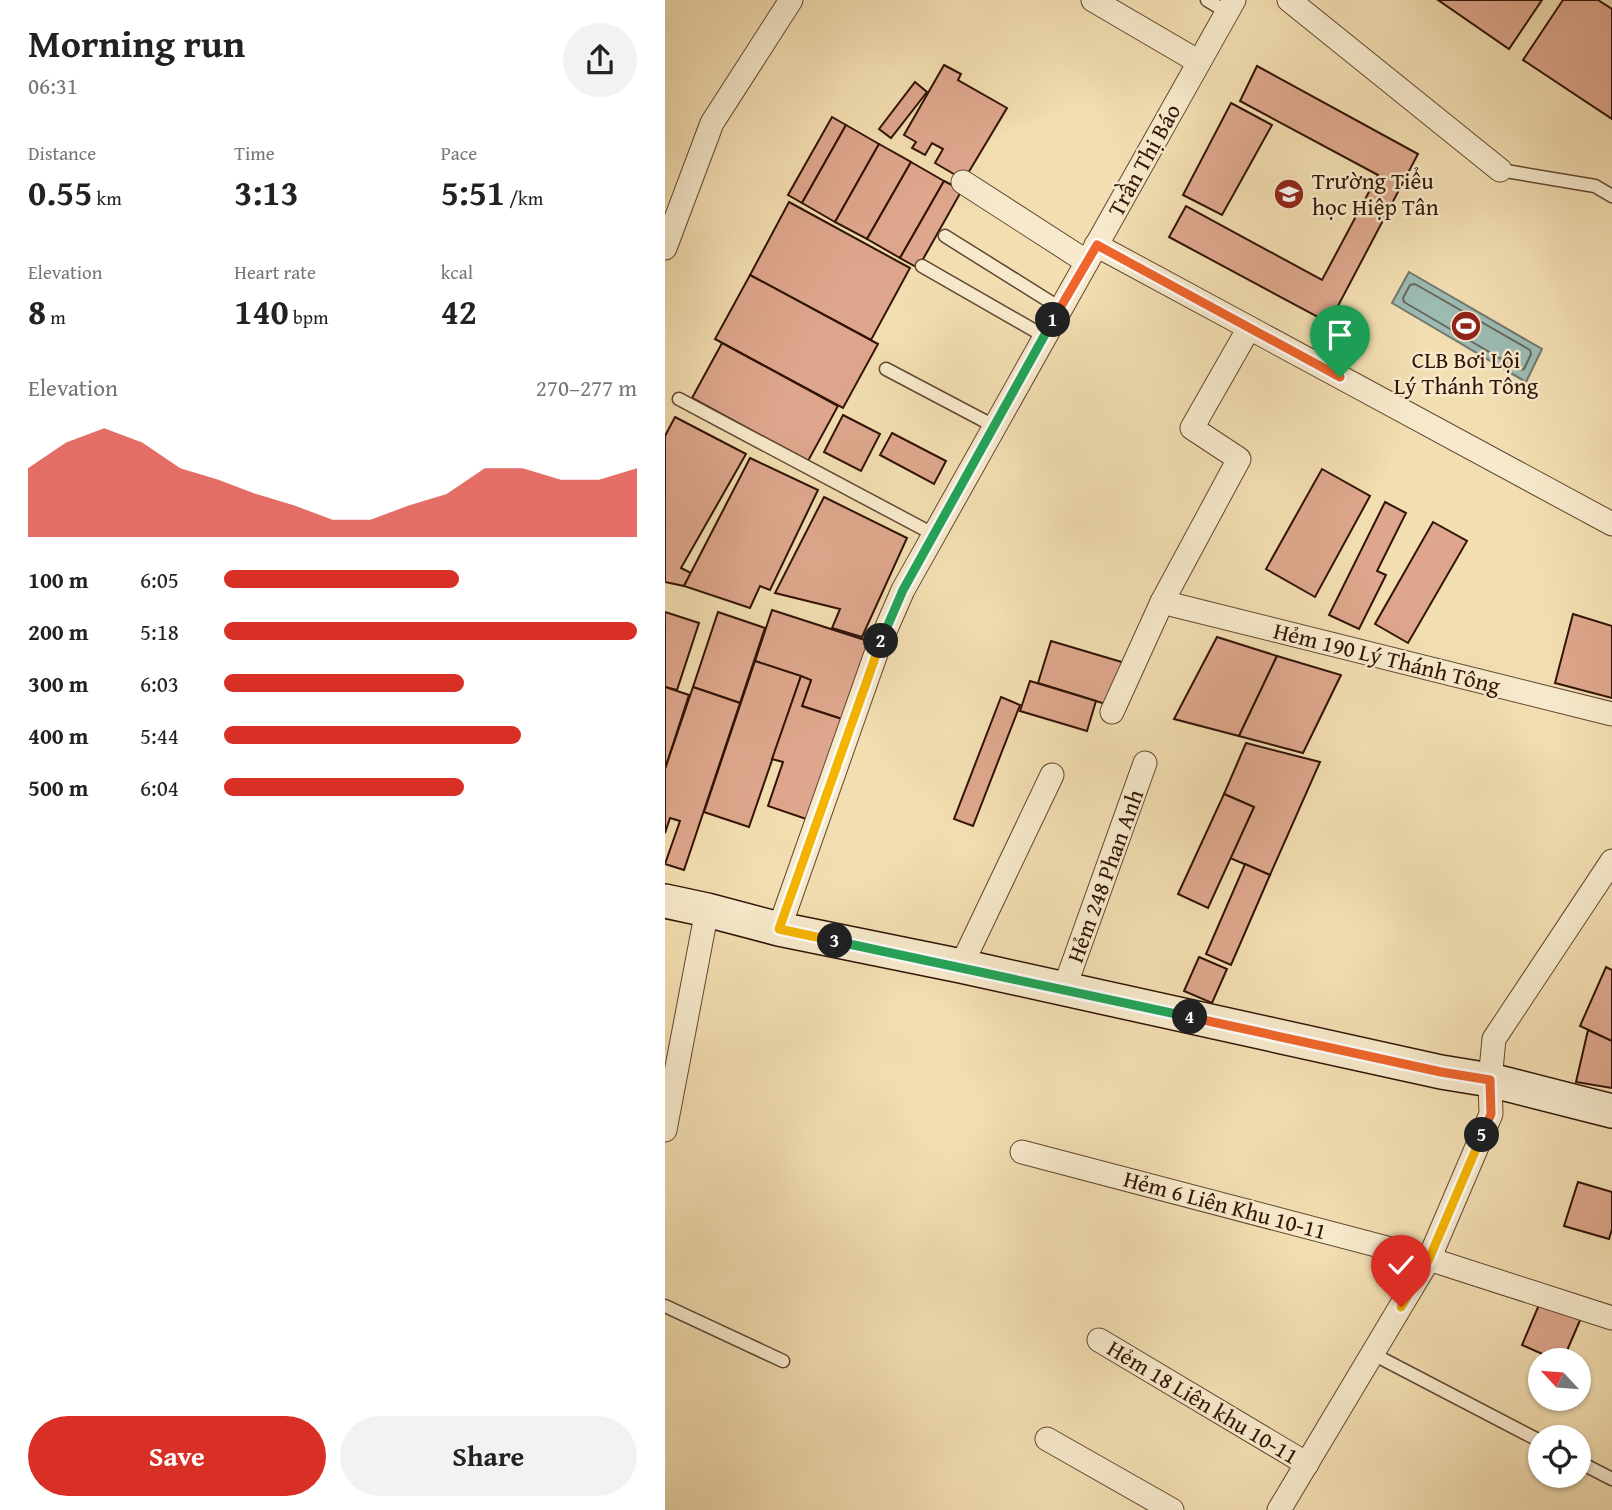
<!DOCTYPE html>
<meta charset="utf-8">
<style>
:root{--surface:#fff;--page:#f2f2f2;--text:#222;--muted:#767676;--accent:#d93025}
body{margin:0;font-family:"Gentium Book Plus",serif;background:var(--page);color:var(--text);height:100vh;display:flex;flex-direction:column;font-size:26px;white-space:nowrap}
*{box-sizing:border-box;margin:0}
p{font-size:23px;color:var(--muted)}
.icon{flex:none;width:38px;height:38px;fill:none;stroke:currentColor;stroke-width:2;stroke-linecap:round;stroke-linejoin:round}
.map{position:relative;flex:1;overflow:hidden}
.side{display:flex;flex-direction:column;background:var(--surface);width:665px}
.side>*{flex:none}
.needle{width:46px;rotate:296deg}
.tools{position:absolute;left:863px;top:1348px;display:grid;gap:14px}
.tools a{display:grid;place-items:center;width:63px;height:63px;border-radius:50%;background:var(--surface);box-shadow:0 2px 5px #0004;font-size:35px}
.pin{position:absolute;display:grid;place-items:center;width:60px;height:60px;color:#fff;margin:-72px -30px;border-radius:50% 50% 50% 0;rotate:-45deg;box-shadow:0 0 7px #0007}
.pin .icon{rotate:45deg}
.km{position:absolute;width:35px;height:35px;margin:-18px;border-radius:50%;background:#222;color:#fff;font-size:19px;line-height:35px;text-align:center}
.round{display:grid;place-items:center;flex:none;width:74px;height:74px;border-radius:37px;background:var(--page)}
.head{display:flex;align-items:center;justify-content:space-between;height:119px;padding:0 28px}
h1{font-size:38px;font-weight:800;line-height:52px}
.figures{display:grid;grid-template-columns:repeat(3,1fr);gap:10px;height:119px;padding:7px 28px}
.figures div{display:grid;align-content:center}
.figures b{font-size:35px;font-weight:800}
.figures small{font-size:19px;font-weight:400}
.figures p{font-size:19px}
.chart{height:196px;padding:14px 28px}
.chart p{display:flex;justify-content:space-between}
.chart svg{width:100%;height:126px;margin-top:7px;fill:var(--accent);opacity:.7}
.primary-button{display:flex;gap:14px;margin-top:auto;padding:14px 28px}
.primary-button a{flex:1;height:80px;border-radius:42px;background:var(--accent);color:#fff;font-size:28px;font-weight:800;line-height:80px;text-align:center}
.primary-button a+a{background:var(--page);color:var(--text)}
ul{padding:0 28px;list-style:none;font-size:23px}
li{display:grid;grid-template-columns:112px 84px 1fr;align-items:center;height:52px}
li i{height:18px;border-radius:9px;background:var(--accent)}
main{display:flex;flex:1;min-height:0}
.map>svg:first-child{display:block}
.water{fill:#9cbbb3;stroke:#72786e;stroke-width:2}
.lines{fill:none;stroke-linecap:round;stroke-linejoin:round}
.shore{stroke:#67675c;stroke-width:2}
.building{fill:#dea78d;stroke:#321306;stroke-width:2}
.service-casing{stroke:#624631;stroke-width:15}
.minor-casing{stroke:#624631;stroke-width:25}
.secondary-casing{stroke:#321306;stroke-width:36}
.service{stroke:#f7eacc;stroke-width:12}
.minor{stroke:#f7eacc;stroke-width:23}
.secondary{stroke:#f7eacc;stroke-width:33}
.split-1-casing{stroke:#fff;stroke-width:14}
.split-2-casing{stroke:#fff;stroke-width:14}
.split-3-casing{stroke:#fff;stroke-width:14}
.split-4-casing{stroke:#fff;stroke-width:14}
.split-5-casing{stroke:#fff;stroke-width:14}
.split-6-casing{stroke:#fff;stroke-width:14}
.split-1{stroke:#f0652b;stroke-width:9}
.split-2{stroke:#22a559;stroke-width:9}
.split-3{stroke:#f5b400;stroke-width:9}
.split-4{stroke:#22a559;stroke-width:9}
.split-5{stroke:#f0652b;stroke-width:9}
.split-6{stroke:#f5b400;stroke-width:9}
.labels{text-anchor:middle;stroke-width:5;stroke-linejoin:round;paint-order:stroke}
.street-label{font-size:23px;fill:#321306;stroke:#f7eacc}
.poi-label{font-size:23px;fill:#321306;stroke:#f7eacc;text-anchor:start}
</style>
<main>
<section class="side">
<div class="head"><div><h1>Morning run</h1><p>06:31</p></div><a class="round"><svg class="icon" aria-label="share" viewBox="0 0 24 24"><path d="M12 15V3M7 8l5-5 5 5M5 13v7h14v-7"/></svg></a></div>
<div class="figures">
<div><p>Distance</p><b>0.55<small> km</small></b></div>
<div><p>Time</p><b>3:13</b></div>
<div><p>Pace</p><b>5:51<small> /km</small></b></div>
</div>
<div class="figures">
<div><p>Elevation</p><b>8<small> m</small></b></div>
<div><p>Heart rate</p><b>140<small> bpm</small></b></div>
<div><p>kcal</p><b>42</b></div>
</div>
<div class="chart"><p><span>Elevation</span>270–277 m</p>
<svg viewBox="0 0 160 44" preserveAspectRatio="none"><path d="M0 44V20L10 11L20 6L30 11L40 20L50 24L60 29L70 33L80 38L90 38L100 33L110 29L120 20L130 20L140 24L150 24L160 20V44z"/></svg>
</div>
<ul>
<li><b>100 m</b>6:05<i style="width:57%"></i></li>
<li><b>200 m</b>5:18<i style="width:100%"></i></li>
<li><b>300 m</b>6:03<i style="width:58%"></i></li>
<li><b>400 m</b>5:44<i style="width:72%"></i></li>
<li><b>500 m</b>6:04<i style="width:58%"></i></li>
</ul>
<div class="primary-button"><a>Save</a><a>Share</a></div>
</section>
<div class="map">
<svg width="947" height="1510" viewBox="0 0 947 1510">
<rect width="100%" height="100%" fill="#f2deb1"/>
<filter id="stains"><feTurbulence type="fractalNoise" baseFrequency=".00286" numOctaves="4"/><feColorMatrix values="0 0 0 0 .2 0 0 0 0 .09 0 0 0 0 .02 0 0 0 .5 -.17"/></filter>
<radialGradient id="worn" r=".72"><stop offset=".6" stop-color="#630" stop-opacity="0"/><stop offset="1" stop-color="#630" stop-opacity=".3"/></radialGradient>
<path class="water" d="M744 272 877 349 861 382 727 303Z"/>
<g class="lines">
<path class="shore" d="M750 284 865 350 866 354 859 369 855 370 739 302 738 298 745 285Z"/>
</g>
<g class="building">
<path d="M773 0H877L844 49Z"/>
<path d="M898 0H933L947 9V119L858 60Z"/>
<path d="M279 65 296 74 293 80 342 108 299 180 270 163 278 149 267 143 260 155 247 148 251 142 239 135Z"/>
<path d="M592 66 753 154 664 323 504 237 521 206 657 280 713 175 575 101Z"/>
<path d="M250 82 262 92 226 138 214 129Z"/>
<path d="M566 103 607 125 557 215 518 195Z"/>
<path d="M167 117 181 125 137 203 123 195Z"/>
<path d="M181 125 214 144 170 222 137 203Z"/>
<path d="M214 144 246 162 202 239 170 222Z"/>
<path d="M246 162 279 181 235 258 202 239Z"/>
<path d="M279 181 297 190 253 268 235 258Z"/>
<path d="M124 202 245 268 206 340 85 275Z"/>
<path d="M85 275 213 344 178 408 50 339Z"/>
<path d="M57 343 173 406 143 461 27 398Z"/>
<path d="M178 415 215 434 196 471 159 452Z"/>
<path d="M10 417 81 454 16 568 26 573 19 586 0 582V436Z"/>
<path d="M227 433 281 461 269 484 215 455Z"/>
<path d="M85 458 153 490 105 590 95 586 85 608 19 586Z"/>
<path d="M657 469 705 496 650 597 601 569Z"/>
<path d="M159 497 242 538 197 637 167 628 175 609 110 593Z"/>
<path d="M720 502 741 513 712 571 721 575 694 629 664 615Z"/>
<path d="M768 522 802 541 743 643 710 624Z"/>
<path d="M107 610 206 642 180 720 137 706 146 680 90 661Z"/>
<path d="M0 612 34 623 12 690 0 687Z"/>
<path d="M53 612 100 628 75 703 28 687Z"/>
<path d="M908 614 947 626V698L890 683Z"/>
<path d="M552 637 612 656 574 736 509 719Z"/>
<path d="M386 641 460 663 447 706 373 683Z"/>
<path d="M612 656 676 675 638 753 574 736Z"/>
<path d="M90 661 136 676 84 827 39 812Z"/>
<path d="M136 676 146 680 137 706 180 720 147 821 103 806 118 762 107 759Z"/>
<path d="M365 681 431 701 422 731 355 711Z"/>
<path d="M0 687 24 695 0 769Z"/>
<path d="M28 687 75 703 19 870 0 864 15 821 5 818 0 833V769Z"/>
<path d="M336 697 355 705 308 826 289 819Z"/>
<path d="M581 743 655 762 605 875 565 858 589 807 559 794Z"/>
<path d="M559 794 589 807 543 908 513 894Z"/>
<path d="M580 864 605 875 566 965 541 954Z"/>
<path d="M534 957 562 969 547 1003 519 991Z"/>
<path d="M941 967 947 970V1041L915 1026Z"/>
<path d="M923 1030 947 1041V1088L911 1082Z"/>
<path d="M913 1182 947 1192V1229L944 1239 899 1226Z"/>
<path d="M876 1300 916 1318 898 1360H891L857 1345Z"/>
</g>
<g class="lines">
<g class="service-casing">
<g id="service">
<path d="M542 0 562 12"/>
<path d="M835 170 930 186 947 196"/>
<path d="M280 236 395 308"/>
<path d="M257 266 379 336"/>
<path d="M221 369 329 426"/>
<path d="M14 399 268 534"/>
<path d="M0 1306 118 1361"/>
<path d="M708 1354 875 1441"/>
<path d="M914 1462 947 1479"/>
</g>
</g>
<g class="minor-casing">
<g id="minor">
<path d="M428 0 534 62"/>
<path d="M624 0 835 170"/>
<path d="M298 182 422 262"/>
<path d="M431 245 947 524"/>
<path d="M0 248 47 123 126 0"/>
<path d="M497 602 947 714"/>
<path d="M447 712 497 602 574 459 527 428 584 328"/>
<path d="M114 929 214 645 238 590 569 0"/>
<path d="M296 966 387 775"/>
<path d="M399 989 480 763"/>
<path d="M0 1130 42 910"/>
<path d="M357 1152 764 1259 947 1318"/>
<path d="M434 1340 642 1464"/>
<path d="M382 1439 507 1510"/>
<path d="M614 1510 764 1259 826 1114 825 1080 829 1039 947 861"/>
</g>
</g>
<g class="secondary-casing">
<path id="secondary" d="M0 901 42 910 114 929 296 966 776 1072 825 1080 947 1111"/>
</g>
<use href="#service" class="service"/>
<use href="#minor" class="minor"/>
<use href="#secondary" class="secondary"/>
</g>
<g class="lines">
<g class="split-1-casing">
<path id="split-1" d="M388 320 432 245 675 377"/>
</g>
<g class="split-2-casing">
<path id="split-2" d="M216 641 238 590 388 320"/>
</g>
<g class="split-3-casing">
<path id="split-3" d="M170 941 114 929 216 641"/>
</g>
<g class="split-4-casing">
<path id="split-4" d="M170 941 525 1017"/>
</g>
<g class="split-5-casing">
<path id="split-5" d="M525 1017 776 1072 825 1080 826 1114 817 1135"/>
</g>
<g class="split-6-casing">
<path id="split-6" d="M736 1307 764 1259 817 1135"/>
</g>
<use href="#split-1" class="split-1"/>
<use href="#split-2" class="split-2"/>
<use href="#split-3" class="split-3"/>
<use href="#split-4" class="split-4"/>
<use href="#split-5" class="split-5"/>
<use href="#split-6" class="split-6"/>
</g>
<defs>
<g id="school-disc" transform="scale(1.575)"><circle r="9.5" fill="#8f2418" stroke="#f7eacc"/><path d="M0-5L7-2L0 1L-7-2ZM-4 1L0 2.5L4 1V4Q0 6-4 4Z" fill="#fff"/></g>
<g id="stadium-disc" transform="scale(1.575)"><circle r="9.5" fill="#8f2418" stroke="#f7eacc"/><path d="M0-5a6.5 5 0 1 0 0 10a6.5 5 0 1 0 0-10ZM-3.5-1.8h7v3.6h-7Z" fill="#fff"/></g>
</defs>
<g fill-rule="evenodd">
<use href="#school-disc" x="624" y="194"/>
<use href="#stadium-disc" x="801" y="326"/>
</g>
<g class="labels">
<g class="street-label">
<text transform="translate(479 160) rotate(-61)" y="8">Trần Thị Báo</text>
<text transform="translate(722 658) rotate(14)" y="8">Hẻm 190 Lý Thánh Tông</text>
<text transform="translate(440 876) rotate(-70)" y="8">Hẻm 248 Phan Anh</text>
<text transform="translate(560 1205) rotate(15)" y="8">Hẻm 6 Liên Khu 10-11</text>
<text transform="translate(538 1402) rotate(31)" y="8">Hẻm 18 Liên khu 10-11</text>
</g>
<g class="poi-label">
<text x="647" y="189">Trường Tiểu<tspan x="647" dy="26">học Hiệp Tân</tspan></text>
<text x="801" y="368" text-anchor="middle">CLB Bơi Lội<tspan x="801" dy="26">Lý Thánh Tông</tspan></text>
</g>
</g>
<rect width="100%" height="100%" filter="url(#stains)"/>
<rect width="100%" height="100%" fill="url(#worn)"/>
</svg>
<div class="tools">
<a><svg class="needle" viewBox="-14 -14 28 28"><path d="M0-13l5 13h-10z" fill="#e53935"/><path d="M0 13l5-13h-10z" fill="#767676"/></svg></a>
<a><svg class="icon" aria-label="locate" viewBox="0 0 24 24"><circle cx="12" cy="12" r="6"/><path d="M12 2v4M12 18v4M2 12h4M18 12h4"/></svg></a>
</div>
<div class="pin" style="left:675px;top:377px;background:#1e9e55"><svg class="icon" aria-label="arrive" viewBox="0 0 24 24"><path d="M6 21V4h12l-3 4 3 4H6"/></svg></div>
<div class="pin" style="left:736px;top:1307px;background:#d93025"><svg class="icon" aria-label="check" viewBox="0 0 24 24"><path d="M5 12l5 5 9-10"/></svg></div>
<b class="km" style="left:388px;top:320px">1</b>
<b class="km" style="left:216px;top:641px">2</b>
<b class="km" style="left:170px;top:941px">3</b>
<b class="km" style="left:525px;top:1017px">4</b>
<b class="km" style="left:817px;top:1135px">5</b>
</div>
</main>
